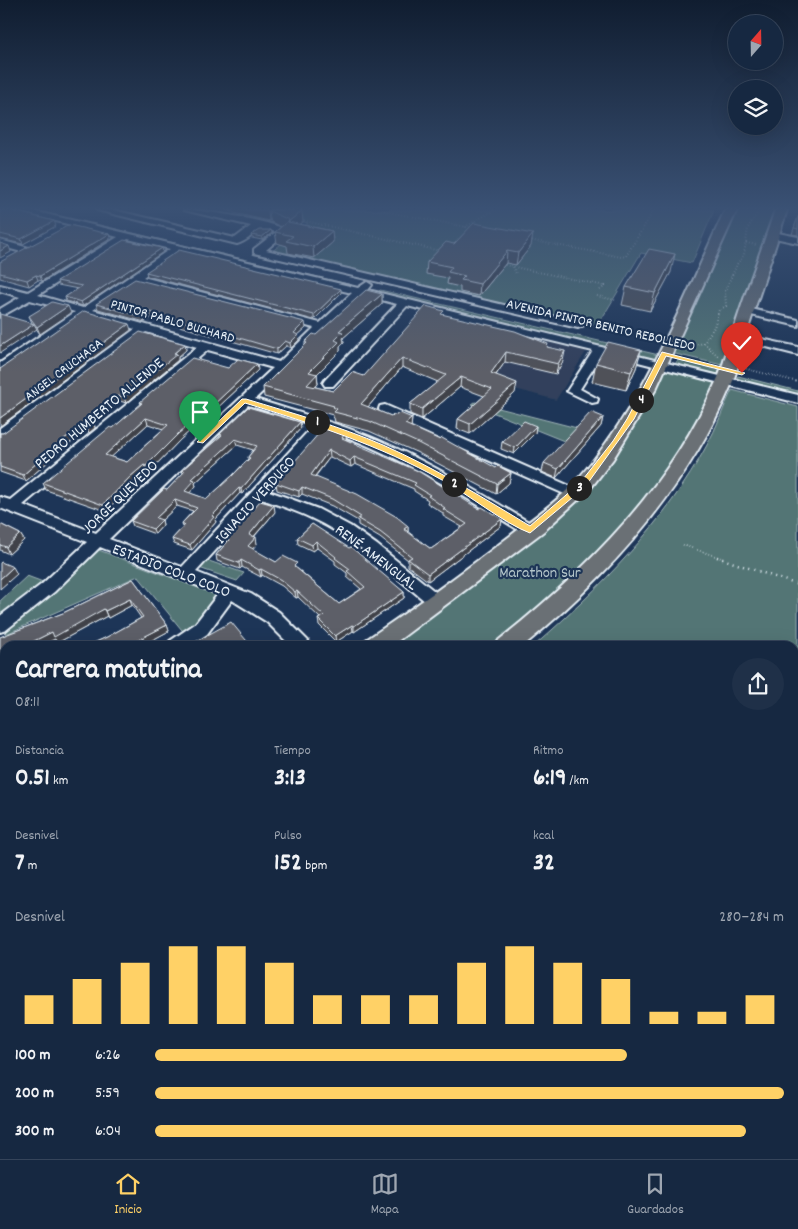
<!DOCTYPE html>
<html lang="es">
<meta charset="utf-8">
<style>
:root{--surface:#162841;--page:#1f3048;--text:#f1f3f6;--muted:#9ea6b1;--line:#35445a;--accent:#ffd166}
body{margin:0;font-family:Dekko,sans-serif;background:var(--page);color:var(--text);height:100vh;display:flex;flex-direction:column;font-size:19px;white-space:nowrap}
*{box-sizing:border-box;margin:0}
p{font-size:16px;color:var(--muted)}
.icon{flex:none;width:28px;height:28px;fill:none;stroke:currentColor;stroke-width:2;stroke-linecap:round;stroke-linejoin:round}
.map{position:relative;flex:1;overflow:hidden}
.sheet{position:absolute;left:0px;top:641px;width:799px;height:519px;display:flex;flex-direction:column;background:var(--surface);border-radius:15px 15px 0 0;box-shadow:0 5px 20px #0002,0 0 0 1px var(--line)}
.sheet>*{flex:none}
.needle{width:32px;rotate:20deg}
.fabs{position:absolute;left:728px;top:15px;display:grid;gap:10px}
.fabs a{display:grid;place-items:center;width:55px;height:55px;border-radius:50%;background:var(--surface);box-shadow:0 5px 20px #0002,0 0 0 1px var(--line);font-size:25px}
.pin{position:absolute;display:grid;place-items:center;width:42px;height:42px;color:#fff;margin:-51px -21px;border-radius:50% 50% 50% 0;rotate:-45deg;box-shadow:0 0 5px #0007}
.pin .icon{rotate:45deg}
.km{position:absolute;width:25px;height:25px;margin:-12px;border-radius:50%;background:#222;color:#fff;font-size:14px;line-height:25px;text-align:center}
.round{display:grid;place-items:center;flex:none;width:52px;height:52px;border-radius:26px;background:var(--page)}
.overview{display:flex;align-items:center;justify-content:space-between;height:85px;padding:0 15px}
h1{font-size:28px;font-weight:700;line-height:38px}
.metrics{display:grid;grid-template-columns:repeat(3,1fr);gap:8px;height:85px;padding:5px 15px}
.metrics div{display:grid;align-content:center}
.metrics b{font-size:25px;font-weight:700}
.metrics small{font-size:14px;font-weight:400}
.metrics p{font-size:14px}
.chart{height:140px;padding:10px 15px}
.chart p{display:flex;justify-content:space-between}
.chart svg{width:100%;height:90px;margin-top:5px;stroke:var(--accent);stroke-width:6}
ul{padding:0 15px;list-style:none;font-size:16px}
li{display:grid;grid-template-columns:80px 60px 1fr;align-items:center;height:38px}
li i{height:12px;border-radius:6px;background:var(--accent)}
.tabs{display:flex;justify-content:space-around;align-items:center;height:70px;border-top:1px solid var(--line);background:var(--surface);font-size:14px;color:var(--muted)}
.tabs a{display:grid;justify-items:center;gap:2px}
.tabs .active{color:var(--accent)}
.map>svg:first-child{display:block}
.built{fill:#30415c}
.green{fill:#537575;stroke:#9eb3b6}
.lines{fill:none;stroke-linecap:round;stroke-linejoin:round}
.minor-casing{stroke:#e8f1f8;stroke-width:4}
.major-casing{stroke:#e8f1f8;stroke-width:4}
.path-far2{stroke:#e8f1f8;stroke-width:2;stroke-dasharray:0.5 2.5;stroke-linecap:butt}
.path-far1{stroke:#e8f1f8;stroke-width:2.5;stroke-dasharray:1 4.5;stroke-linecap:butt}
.path{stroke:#e8f1f8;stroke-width:4;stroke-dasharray:2 5.5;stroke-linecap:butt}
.minor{fill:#1d3557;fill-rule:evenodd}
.major{fill:#6b7074;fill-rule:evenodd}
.wall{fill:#505159;stroke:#e8f1f8;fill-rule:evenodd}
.shaded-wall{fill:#414248;stroke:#e8f1f8}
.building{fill:#5d5e67;stroke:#e8f1f8;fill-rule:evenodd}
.route{fill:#ffd166;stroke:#fff}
.labels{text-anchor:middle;stroke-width:4.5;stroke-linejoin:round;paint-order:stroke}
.far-street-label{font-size:14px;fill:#e8f1f8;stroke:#1d3557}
.street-label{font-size:16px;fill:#e8f1f8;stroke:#1d3557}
.park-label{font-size:16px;fill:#b4c6ca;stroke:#1d3557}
</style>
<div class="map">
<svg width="798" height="1159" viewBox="0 0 798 1159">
<rect width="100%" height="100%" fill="#1d3557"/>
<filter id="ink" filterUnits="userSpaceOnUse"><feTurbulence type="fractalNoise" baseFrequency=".02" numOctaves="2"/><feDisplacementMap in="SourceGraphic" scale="10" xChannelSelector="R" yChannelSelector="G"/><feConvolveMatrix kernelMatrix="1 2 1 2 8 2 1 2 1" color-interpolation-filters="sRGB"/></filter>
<g filter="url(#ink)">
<path class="built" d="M457 320 573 348 587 350 556 400 414 362Z"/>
<g class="green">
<path d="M274 210H714L692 263 641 253 598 325 271 252 308 223 268 214Z"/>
<path d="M735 210H777L722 365 671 353Z"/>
<path d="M91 223 352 285 350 287 89 225Z"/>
<path d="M380 290 659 355 656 360 377 293Z"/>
<path d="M678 360 720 371 721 372 718 375 675 364Z"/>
<path d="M666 367 715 380 719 384 649 504 561 595 495 646H384L449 601 583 493 621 448Z"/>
<path d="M738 376 798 391V396L736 380Z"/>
<path d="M732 390 798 407V1159H0V1004L5 1001V1155H794V646H534C599 589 666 522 707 445 717 427 723 408 732 390Z"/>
<path d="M475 402 577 428 564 441 472 404Z"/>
<path d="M96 549 217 595 214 607 186 635 138 576 6 634 4 630 44 601Z"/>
<path d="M206 560 244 573 237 581 199 568Z"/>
<path d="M27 576 43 582 19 604 0 615V601Z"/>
<path d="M5 867V960L0 963V870Z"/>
</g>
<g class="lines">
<g class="minor-casing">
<g id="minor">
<path d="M13 210H29L358 288 367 282 372 285 368 290 798 395V403L603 353 580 389 598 399 597 402 592 403 567 391 593 351 407 306 333 386H325L323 383 325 380 397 304 362 295 255 399C296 412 338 423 378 440 433 464 484 495 535 526L538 530 535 534H525C461 494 396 453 325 429L269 491 318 509 350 526 377 545 443 598 445 602 443 606 437 608 431 606C394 576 359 541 315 520 298 511 280 506 262 499L196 572 251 594 279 612 308 641 311 646H291L267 622 232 600 207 634 189 646H167L170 641 195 624 218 594 100 547 54 592 6 630 0 632V616L42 584 87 542 0 508V497L10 500 197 347 146 332 5 437 0 438V428L135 329 86 315 0 372V363L75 312 30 300 0 317V309L20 297 0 291V285L28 292 118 237ZM128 239 170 249 83 308 38 295ZM180 252 352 293 320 323 143 277ZM136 282 314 328 279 362 93 310ZM208 350 273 368 96 533 23 505ZM248 405 314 425 182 567 109 539Z"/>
<path d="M97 210H113L235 238 251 226 184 210C201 209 277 222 288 231L266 250 578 322 584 325 578 328 254 253V249L276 232C253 225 256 238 237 244Z"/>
<path d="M773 232 798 237V243L770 237V233Z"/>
<path d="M0 240 29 248 30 250 25 253 0 246Z"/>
<path d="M747 308 798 320V326L743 313 741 311Z"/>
<path d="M739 334 798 347V355L735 339 733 337Z"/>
<path d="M385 405 579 490 581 493 579 496H569L380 412 379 409 380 406Z"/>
<path d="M5 720V738L0 739V721Z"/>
<path d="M798 1051V1096L794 1098V1053Z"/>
<path d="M794 1118 798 1119V1152L794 1151Z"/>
</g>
</g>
<g class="major-casing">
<g id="major">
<path d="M725 210H737L656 389 613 459 590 489 544 531 391 646H363L366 640C415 607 463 572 510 536 533 518 557 502 577 480 645 403 682 302 725 210Z"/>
<path d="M775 210H787C774 251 760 291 747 332 742 349 739 367 732 383 687 489 611 574 523 646H496L499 640C589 568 669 488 716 382 724 366 727 348 733 332 746 291 761 251 775 210Z"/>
<path d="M5 845V873L0 875V847Z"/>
<path d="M5 954V986L0 988V956Z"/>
</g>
</g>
<g class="path-far2">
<path d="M378 210 472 228"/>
<path d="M301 220 440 251"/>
<path d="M465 227 494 210"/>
<path d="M529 240 622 257 626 256 654 210"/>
<path d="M746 243 757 245"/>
<path d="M505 265 605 286 599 291"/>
<path d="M513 267 516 274"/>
<path d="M597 296 615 300"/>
<path d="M704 343 719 357"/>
<path d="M680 348 704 343 714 327 719 310 726 306 725 291 737 264 744 255 748 228 759 210"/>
<path d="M743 368 798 382"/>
<path d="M683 545 721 558"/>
</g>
<path class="path-far1" d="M717 557 798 585"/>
<path class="path" d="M794 940 798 942"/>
<use href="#minor" class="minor"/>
<use href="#major" class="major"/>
</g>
<g class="wall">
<path d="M0 210 56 226 23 244 0 239Z"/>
<path d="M225 210H298L303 222 300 224 332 231 333 242 314 258 288 253 287 246 277 243 275 232 281 227 271 222 270 219 269 221 234 213 233 212Z"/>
<path d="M798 216V235L792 234Z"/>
<path d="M271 230 272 233 262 240 252 238 251 235Z"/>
<path d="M109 234 110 239 42 281 38 280 29 286 0 278V262Z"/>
<path d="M454 244 531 246 516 265 506 263 479 296 460 292V287L447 284 448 278 426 274 427 262Z"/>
<path d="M162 248 163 252 83 306 66 301 65 297 78 289 58 285 57 281Z"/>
<path d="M146 272 341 293 314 320 147 276Z"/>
<path d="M671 272 650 311 622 305 626 287Z"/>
<path d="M382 294V304L343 338 344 342 340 346V351L317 374 318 384 315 387 333 391 364 376 444 315 548 347 563 361 556 374 505 362 496 375 515 393 470 434 457 429 458 419 484 396 460 387 422 419 410 414V404L438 382 402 367 368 407 391 416 412 418 411 427 496 468 511 473 509 483 496 494 418 453 369 431 335 422 334 418 333 417V415L264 397 263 387 305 345V342Z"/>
<path d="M96 304 306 328 298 335 299 340 291 348 286 346 277 354 151 318 145 322 98 309Z"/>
<path d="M71 313 40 334 32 323 29 316Z"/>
<path d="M185 344 186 350 178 357V360L126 403 120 401 94 423 95 428 89 433 87 430 67 445 26 481 0 472V433H3Z"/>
<path d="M641 350 636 368 626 390 592 382 596 363Z"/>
<path d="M228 368 258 370 197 427 195 426 180 440 148 473 146 472 133 483 106 511 46 490 43 483 113 428 141 404 140 402ZM148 424 163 429 127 462 111 457Z"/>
<path d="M603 417 601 426 556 478 542 472 544 463Z"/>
<path d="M536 426 535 433 514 454 501 449 502 442Z"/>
<path d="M301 428 242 494 240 493 215 520 216 522 192 550 174 544 172 539 183 527 182 523 193 511 177 506 162 520 163 525 155 534 133 526 131 521 167 490 183 473 182 470 220 436V434ZM237 445 253 450 248 457V459L232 476 207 499 189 493 196 486 195 483Z"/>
<path d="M346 439 479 509 502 519 501 526 428 581 408 566V560L380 538 358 525V521L332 506 302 494 299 497 277 490 276 483ZM330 457 351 467 355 464 414 489V491L428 500 427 503 443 513V516L462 527 431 549 408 532V526L315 477Z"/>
<path d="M275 512 254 537 257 544 252 549 276 562 298 569 339 604 361 589 347 577V573L335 564V561L317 548 313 551 298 544 297 538 312 524 404 592V598L354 632 353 631 336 642 319 625 318 619 320 618 298 597 296 598 282 586 262 575 261 577 242 567 240 569 217 561 216 555 227 542 226 539Z"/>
<path d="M0 524 20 534 24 540 9 554 0 550Z"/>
<path d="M133 579 167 625 169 631 141 646H87L107 637 141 618 132 605 108 618 107 616 57 643 55 639 40 646H5V665L0 667V637L63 613Z"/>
</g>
<g class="shaded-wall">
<path d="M269 210H278L269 211 270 219 269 221 268 211Z"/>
<path d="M302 211 303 222 289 233 288 222Z"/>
<path d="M54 221 56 226 23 244 21 239Z"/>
<path d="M271 230 272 233 262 240V237Z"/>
<path d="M332 231 333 242 314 258 313 247Z"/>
<path d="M109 234 110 239 42 281 40 276Z"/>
<path d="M533 234 531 246 516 265 518 253Z"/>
<path d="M9 246 11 252 0 258V251Z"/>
<path d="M162 248 163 252 83 306 81 302Z"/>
<path d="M507 251 506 263 479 296 480 284Z"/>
<path d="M675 254 671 272 650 311 655 293Z"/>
<path d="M36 275 38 280 29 286 27 280Z"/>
<path d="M341 289V293L314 320V315Z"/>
<path d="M382 294V304L343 338 344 342 340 346V351L317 374 318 384 308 395 307 385 309 372 335 340 339 331Z"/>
<path d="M68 306 71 313 40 334 37 327Z"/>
<path d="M150 312 151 318 145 322 143 317Z"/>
<path d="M305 322 306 328 298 335 299 340 291 348 290 343 294 333Z"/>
<path d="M34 324 37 329 0 353V346Z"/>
<path d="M129 324 131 330 0 426V418Z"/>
<path d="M285 341 286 346 277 354V349Z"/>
<path d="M185 344 186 350 178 357V360L126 403 124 397Z"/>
<path d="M641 350 636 368 626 390 631 372Z"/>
<path d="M565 351 563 361 556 374 558 364Z"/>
<path d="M506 352 505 362 490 383 491 373Z"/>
<path d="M402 358V367L362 414 361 404Z"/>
<path d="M257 364 258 370 197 427 196 421Z"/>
<path d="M461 377 460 387 422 419V409Z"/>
<path d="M517 383 515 393 470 434V424Z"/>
<path d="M118 396 120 401 94 423 95 428 89 433 87 427 88 420Z"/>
<path d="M603 417 601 426 556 478 558 469Z"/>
<path d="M146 418 148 424 107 461 105 455Z"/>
<path d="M412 418 411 428 405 424Z"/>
<path d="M194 420 195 426 180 440 148 473 146 466 179 433Z"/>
<path d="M300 422 301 428 242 494 241 489Z"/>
<path d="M85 424 87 430 67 445 26 481 23 475 64 439Z"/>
<path d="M536 426 535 433 514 454 515 448Z"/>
<path d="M346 432V439L342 444V438Z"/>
<path d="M235 439 237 445 195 483 196 486 186 497 185 491 192 479Z"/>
<path d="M329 450 330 457 311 481V475Z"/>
<path d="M354 457 355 464 351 467 350 461Z"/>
<path d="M144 465 146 472 133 483 106 511 103 505 130 477Z"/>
<path d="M511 473 509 483 496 494 497 484Z"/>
<path d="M302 487V494L299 497V491Z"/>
<path d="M239 488 240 493 215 520 216 522 192 550 190 545 212 516Z"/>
<path d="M175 500 177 506 162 520 163 525 155 534 153 529 156 518Z"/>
<path d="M274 505 275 512 250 541 249 535Z"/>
<path d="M502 519 501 526 428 581V574Z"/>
<path d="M408 526V532L404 529Z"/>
<path d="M20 534 24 540 9 554 6 547Z"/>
<path d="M256 537 257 544 249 553 248 546Z"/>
<path d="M316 541 317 548 313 551 312 545Z"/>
<path d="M241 560 242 567 240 569 239 563Z"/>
<path d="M13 567 17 574 0 589V579Z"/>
<path d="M261 569 262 575 261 577 259 570Z"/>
<path d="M297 591 298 597 296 598 295 592Z"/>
<path d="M404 592V598L354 632V626Z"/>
<path d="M130 599 132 605 108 618 105 611Z"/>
<path d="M104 609 107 616 57 643 55 639 40 646H24L52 632Z"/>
<path d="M167 625 169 631 141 646H126Z"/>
<path d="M352 625 353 631 336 642 335 636Z"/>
<path d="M5 656V665L0 667V659Z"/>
<path d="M0 674 5 689 2 686 0 681Z"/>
<path d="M5 700V709L0 711V703Z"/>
<path d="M5 768V777L3 778 0 774V771Z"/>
<path d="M5 818V825L0 828V820Z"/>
<path d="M5 1037V1048L0 1054V1043Z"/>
</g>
<g class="building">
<path d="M0 210H9L54 221 21 239 0 234Z"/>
<path d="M271 210H298L302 211 288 222 332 231 313 247 286 241 293 236 275 232 289 220 269 211Z"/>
<path d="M798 217V229L794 228Z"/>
<path d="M474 223 533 234 518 253 507 251 480 284 461 280 465 276 448 272 452 267 427 262 446 242 454 244Z"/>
<path d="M69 225 109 234 40 276 36 275 27 280 0 273V262Z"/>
<path d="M259 230H271L262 237 251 235Z"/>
<path d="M124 240 162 248 81 302 65 297 82 286 57 281Z"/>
<path d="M0 243 9 246 0 251Z"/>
<path d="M649 249 675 254 655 293 626 287Z"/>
<path d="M179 250 341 289 314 315 146 272Z"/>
<path d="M135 279 305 322 294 333 298 335 290 343 285 341 277 349 150 312 143 317 96 304Z"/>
<path d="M366 290 382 294 339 331 343 332 335 340 339 342 309 372 317 374 307 385 333 391 352 372 364 376 426 306 444 311 441 314 515 331 548 344 547 347 565 351 558 364 506 352 491 373 517 383 470 424 458 419 492 389 461 377 422 409 410 404 446 375 402 358 361 404 391 416 400 413 412 418 405 424 440 440 442 438 496 468 498 466 511 473 497 484 418 443 369 421 334 412 337 409 333 407 334 406 263 387 307 343 305 342 313 334 316 335Z"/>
<path d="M52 302 68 306 37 327 29 316Z"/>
<path d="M84 311 129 324 0 418V369Z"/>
<path d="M0 314 34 324 0 346Z"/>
<path d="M140 332 185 344 174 353 177 354 124 397 118 396 88 420 93 422 87 427 85 424 64 439 23 475 0 467V433H3Z"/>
<path d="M608 342 641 350 631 372 596 363Z"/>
<path d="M192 358 228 368 238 359 257 364 196 421 194 420 179 433 146 466 144 465 130 477 103 505 43 483 110 427 113 428 142 403 140 402ZM146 418 168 425 127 462 105 455Z"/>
<path d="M248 407 300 422 241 489 239 488 212 516 214 517 190 545 172 539 185 525 182 523 197 508 175 500 156 518 162 520 153 529 131 521 164 489 167 490 185 471 182 470 222 435 220 434ZM235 439 257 446 248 457 250 458 232 476 207 499 185 491 195 480 192 479Z"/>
<path d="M591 412 603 417 558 469 544 463Z"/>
<path d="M524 421 536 426 515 448 502 442Z"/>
<path d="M326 425 346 432 342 438 418 471 479 509 482 507 502 519 428 574 408 559 412 557 380 532 358 519 361 517 332 499 302 487 299 491 276 483ZM329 450 350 461 354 457 416 483 414 485 430 495 428 496 445 508 443 509 467 524 431 549 404 529 408 526 397 517 357 494 311 475Z"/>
<path d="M260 501 274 505 249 535 256 537 248 546 276 562 283 556 297 563 294 566 339 604 365 587 347 571 350 569 335 558 336 557 316 541 312 545 297 538 312 524 349 548 351 547 404 592 354 626 352 625 335 636 318 619 324 616 297 591 295 592 281 580 261 569 259 570 241 560 239 563 216 555 229 540 226 539Z"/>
<path d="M0 524 20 534 6 547 0 545Z"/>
<path d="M1 562 13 567 0 579V563Z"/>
<path d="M133 579 167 625 126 646H87L107 637 143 617 130 599 105 611 104 609 54 637 52 632 24 646H5V656L0 659V637L63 613Z"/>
<path d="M231 622 251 646H232L231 645 228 646H188Z"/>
<path d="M0 681 2 686 5 684V700L0 703Z"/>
<path d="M5 738V768L0 771V740Z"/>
<path d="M5 792V818L0 820V795Z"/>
<path d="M0 1030 5 1033V1037L0 1043Z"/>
<path d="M135 1155H787L791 1159H132Z"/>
</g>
</g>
<linearGradient id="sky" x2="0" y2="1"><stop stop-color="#101d30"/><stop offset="0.56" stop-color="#3a5174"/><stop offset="1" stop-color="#3a5174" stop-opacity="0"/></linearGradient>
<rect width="798" height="372" fill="url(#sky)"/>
<path class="route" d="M662 352 745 373 742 375 666 356 634 419 585 487 530 533C503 523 468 494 442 480 379 445 313 424 245 403L203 443 197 442 242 399H246C292 413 339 426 383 445 435 468 482 497 530 526L580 483 613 441 627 419Z"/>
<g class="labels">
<g class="far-street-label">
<text transform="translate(173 320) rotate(16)" y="5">PINTOR PABLO BUCHARD</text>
<text transform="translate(601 324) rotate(13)" y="5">AVENIDA PINTOR BENITO REBOLLEDO</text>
<text transform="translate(63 369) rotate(-37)" y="5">ANGEL CRUCHAGA</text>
</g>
<g class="street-label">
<text transform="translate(98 412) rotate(-40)" y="6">PEDRO HUMBERTO ALLENDE</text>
<text transform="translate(119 496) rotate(-44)" y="6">JORGE QUEVEDO</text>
<text transform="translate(254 499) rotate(-48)" y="6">IGNACIO VERDUGO</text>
<text transform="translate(377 556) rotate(37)" y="6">RENÉ AMENGUAL</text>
<text transform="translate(172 569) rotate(21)" y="6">ESTADIO COLO COLO</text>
</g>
<g class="park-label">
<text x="540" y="577">Marathon Sur</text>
</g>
</g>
</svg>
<div class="fabs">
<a><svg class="needle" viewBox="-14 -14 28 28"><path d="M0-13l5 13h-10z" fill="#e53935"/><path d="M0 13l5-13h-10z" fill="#9ea6b1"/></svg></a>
<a><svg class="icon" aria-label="layers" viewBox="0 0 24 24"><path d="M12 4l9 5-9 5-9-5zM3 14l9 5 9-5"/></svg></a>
</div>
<div class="pin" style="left:200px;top:442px;background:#1e9e55"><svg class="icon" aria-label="arrive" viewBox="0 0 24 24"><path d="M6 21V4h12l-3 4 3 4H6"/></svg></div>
<div class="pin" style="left:742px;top:373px;background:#d93025"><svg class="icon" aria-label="check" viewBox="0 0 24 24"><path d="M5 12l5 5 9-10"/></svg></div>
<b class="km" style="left:317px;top:422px">1</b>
<b class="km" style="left:454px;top:484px">2</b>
<b class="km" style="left:579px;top:488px">3</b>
<b class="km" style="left:641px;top:400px">4</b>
<section class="sheet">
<div class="overview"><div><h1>Carrera matutina</h1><p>08:11</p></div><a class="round"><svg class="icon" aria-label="share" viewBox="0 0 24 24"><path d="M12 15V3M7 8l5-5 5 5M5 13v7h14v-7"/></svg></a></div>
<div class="metrics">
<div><p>Distancia</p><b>0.51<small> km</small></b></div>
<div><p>Tiempo</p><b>3:13</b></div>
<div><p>Ritmo</p><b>6:19<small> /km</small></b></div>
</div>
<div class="metrics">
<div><p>Desnivel</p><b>7<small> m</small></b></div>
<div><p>Pulso</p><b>152<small> bpm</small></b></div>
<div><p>kcal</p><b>32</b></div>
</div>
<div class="chart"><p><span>Desnivel</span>280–284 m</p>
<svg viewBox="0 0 160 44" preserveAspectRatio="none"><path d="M5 44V30M15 44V22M25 44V14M35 44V6M45 44V6M55 44V14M65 44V30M75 44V30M85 44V30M95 44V14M105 44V6M115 44V14M125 44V22M135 44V38M145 44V38M155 44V30"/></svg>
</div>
<ul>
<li><b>100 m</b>6:26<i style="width:75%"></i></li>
<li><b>200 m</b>5:59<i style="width:100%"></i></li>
<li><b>300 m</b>6:04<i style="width:94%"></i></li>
</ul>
</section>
</div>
<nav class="tabs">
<a class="active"><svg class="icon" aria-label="home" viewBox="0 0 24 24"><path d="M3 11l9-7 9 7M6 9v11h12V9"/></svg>Inicio</a>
<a><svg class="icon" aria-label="map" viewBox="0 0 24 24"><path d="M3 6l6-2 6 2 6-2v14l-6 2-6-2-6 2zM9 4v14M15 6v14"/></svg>Mapa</a>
<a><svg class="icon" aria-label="saved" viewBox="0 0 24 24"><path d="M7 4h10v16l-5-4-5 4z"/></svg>Guardados</a>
</nav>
